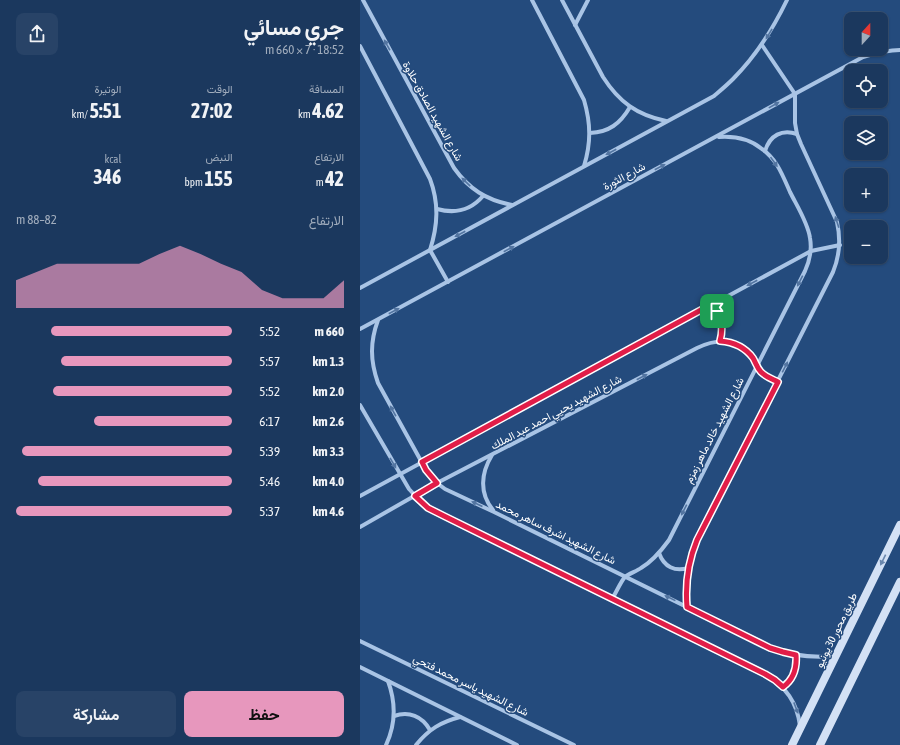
<!DOCTYPE html>
<html lang="ar">
<meta charset="utf-8">
<style>
:root{--surface:#1b385e;--page:#284367;--text:#f1f3f6;--muted:#a0acbc;--line:#395273;--accent:#e797bd}
body{margin:0;font-family:"Asap Condensed",Vazirmatn,sans-serif;background:var(--page);color:var(--text);direction:rtl;height:100vh;display:flex;flex-direction:column;font-size:15px;white-space:nowrap}
*{box-sizing:border-box;margin:0}
p{font-size:13px;color:var(--muted)}
.icon{flex:none;width:22px;height:22px;fill:none;stroke:currentColor;stroke-width:2;stroke-linecap:round;stroke-linejoin:round}
.map{position:relative;flex:1;overflow:hidden;direction:ltr}
.drawer{display:flex;flex-direction:column;background:var(--surface);width:360px}
.drawer>*{flex:none}
.needle{width:26px;rotate:21deg}
.tools{position:absolute;left:484px;top:12px;display:grid;gap:8px}
.tools a{display:grid;place-items:center;width:44px;height:44px;border-radius:8px;background:var(--surface);box-shadow:0 1px 3px #0004,0 0 0 1px var(--line);font-size:20px}
.pin{position:absolute;display:grid;place-items:center;width:34px;height:34px;color:#fff;margin:-17px;border-radius:8px;box-shadow:0 2px 6px #0006}
.round{display:grid;place-items:center;flex:none;width:42px;height:42px;border-radius:8px;background:var(--page)}
.headline{display:flex;align-items:center;justify-content:space-between;height:68px;padding:0 16px}
h1{font-size:22px;font-weight:700;line-height:30px}
.figures{display:grid;grid-template-columns:repeat(3,1fr);gap:6px;height:68px;padding:4px 16px}
.figures div{display:grid;align-content:center}
.figures b{font-size:20px;font-weight:700}
.figures small{font-size:11px;font-weight:400}
.figures p{font-size:11px}
.chart{height:112px;padding:8px 16px}
.chart p{display:flex;justify-content:space-between}
.chart svg{width:100%;height:72px;margin-top:4px;fill:var(--accent);opacity:.7}
.button{display:flex;gap:8px;margin-top:auto;padding:8px 16px}
.button a{flex:1;height:46px;border-radius:8px;background:var(--accent);color:#111;font-size:16px;font-weight:700;line-height:46px;text-align:center}
.button a+a{background:var(--page);color:var(--text)}
ul{padding:0 16px;list-style:none;font-size:13px}
li{display:grid;grid-template-columns:64px 48px 1fr;align-items:center;height:30px}
li i{height:10px;border-radius:5px;background:var(--accent)}
main{display:flex;flex:1;min-height:0}
.map>svg:first-child{display:block}
.lines{fill:none;stroke-linecap:round;stroke-linejoin:round}
.street{stroke:#a9c4e5;stroke-width:4}
.secondary{stroke:#d3e1f5;stroke-width:8}
.oneway{fill:#5375a1}
.oneway2{fill:#6a87ad}
.route-casing{stroke:#fff;stroke-width:8}
.route{stroke:#e11d48;stroke-width:5}
.labels{text-anchor:middle;stroke-width:3;stroke-linejoin:round;paint-order:stroke}
.street-label{font-size:11px;fill:#fff;stroke:#244b7d}
</style>
<main>
<div class="map">
<svg width="540" height="745" viewBox="0 0 540 745">
<rect width="100%" height="100%" fill="#244b7d"/>
<g class="lines">
<g class="street">
<path d="M3 0 94 168C109 189 126 200 152 205"/>
<path d="M172 0 224 100C231 124 231 143 224 166"/>
<path d="M202 0 243 77C259 102 277 115 306 121"/>
<path d="M215 25 228 0"/>
<path d="M0 46 70 179C79 203 78 225 70 250L88 282"/>
<path d="M230 133C249 132 260 124 270 107"/>
<path d="M405 151C410 135 422 129 437 134"/>
<path d="M77 209C95 214 111 210 123 196"/>
<path d="M0 288 354 96C361 90 367 85 373 79 396 56 413 29 427 0"/>
<path d="M352 304C361 316 364 326 360 341"/>
<path d="M18 320C10 342 10 360 18 383L66 470 71 477 77 483 85 489 134 512 410 648C432 656 452 658 475 656"/>
<path d="M0 329 503 57C516 53 527 50 540 50"/>
<path d="M0 405 49 489 61 502 84 516 405 674C426 687 437 702 440 726"/>
<path d="M132 455C121 473 119 493 133 510"/>
<path d="M0 496 451 251 480 245"/>
<path d="M0 527 77 483 337 348C358 338 379 338 393 359 395 362 396 365 398 367 403 374 410 378 418 382"/>
<path d="M299 553C304 567 315 572 328 568"/>
<path d="M252 599C256 593 261 581 265 577 268 574 277 571 281 568 293 561 301 551 309 540L445 271C450 260 452 249 450 238 448 223 437 206 430 192 426 183 422 173 417 165 413 159 408 153 402 149 390 139 374 136 359 137"/>
<path d="M327 607C324 583 328 562 337 540L473 272C480 255 481 240 477 222L441 144 437 134 435 123V94L402 45"/>
<path d="M0 641 214 745"/>
<path d="M0 667 157 745"/>
<path d="M423 687C434 679 437 668 436 655"/>
<path d="M34 716C49 711 62 716 70 730"/>
<path d="M26 745C36 724 36 703 28 681"/>
<path d="M56 745C69 729 81 722 100 717"/>
</g>
<g class="secondary">
<path d="M432 745 540 525"/>
<path d="M460 745 540 582"/>
</g>
</g>
<defs><path id="oneway-solid" d="M-6-.8H1V-3.2L6.5 0L1 3.2V.8H-6Z"/></defs>
<g class="oneway">
<use href="#oneway-solid" transform="translate(409 34) rotate(121)"/>
<use href="#oneway-solid" transform="translate(27 45) rotate(-119)"/>
<use href="#oneway-solid" transform="translate(414 105) rotate(-29)"/>
<use href="#oneway-solid" transform="translate(251 152) rotate(152)"/>
<use href="#oneway-solid" transform="translate(414 162) rotate(55)"/>
<use href="#oneway-solid" transform="translate(300 167) rotate(-28)"/>
<use href="#oneway-solid" transform="translate(106 182) rotate(-136)"/>
<use href="#oneway-solid" transform="translate(477 222) rotate(-108)"/>
<use href="#oneway-solid" transform="translate(100 234) rotate(152)"/>
<use href="#oneway-solid" transform="translate(149 249) rotate(-28)"/>
<use href="#oneway-solid" transform="translate(440 281) rotate(117)"/>
<use href="#oneway-solid" transform="translate(392 283) rotate(152)"/>
<use href="#oneway-solid" transform="translate(34 311) rotate(-28)"/>
<use href="#oneway-solid" transform="translate(425 367) rotate(-63)"/>
<use href="#oneway-solid" transform="translate(282 377) rotate(-28)"/>
<use href="#oneway-solid" transform="translate(33 411) rotate(-119)"/>
<use href="#oneway-solid" transform="translate(33 463) rotate(60)"/>
<use href="#oneway-solid" transform="translate(117 504) rotate(-155)"/>
<use href="#oneway-solid" transform="translate(324 510) rotate(117)"/>
<use href="#oneway-solid" transform="translate(310 598) rotate(-154)"/>
<use href="#oneway-solid" transform="translate(436 708) rotate(69)"/>
</g>
<use class="oneway2" href="#oneway-solid" transform="translate(523 560) rotate(116)"/>
<g class="lines">
<g class="route-casing">
<path id="route" d="M352 304C361 316 364 326 360 341 373 342 385 347 393 358 396 363 397 368 401 372 406 377 412 379 418 382L337 540C328 562 325 583 327 607L410 648 423 652 436 655C437 668 434 679 423 687L415 680 405 674 84 516 68 508 55 496 77 483 66 470 62 462Z"/>
</g>
<use href="#route" class="route"/>
</g>
<g class="labels">
<g class="street-label">
<text transform="translate(73 111) rotate(61)" y="4">شارع الشهيد الصادق حلاوة</text>
<text transform="translate(264 176) rotate(-28)" y="4">شارع الثورة</text>
<text transform="translate(196 412) rotate(-28)" y="4">شارع الشهيد يحيي احمد عبد الملك</text>
<text transform="translate(354 430) rotate(-63)" y="4">شارع الشهيد خالد ماهر زمزم</text>
<text transform="translate(196 532) rotate(26)" y="4">شارع الشهيد اشرف ساهر محمد</text>
<text transform="translate(476 630) rotate(-64)" y="4">طريق محور 30 يونيو</text>
<text transform="translate(111 685) rotate(26)" y="4">شارع الشهيد ياسر محمد فتحي</text>
</g>
</g>
</svg>
<div class="tools">
<a><svg class="needle" viewBox="-14 -14 28 28"><path d="M0-13l5 13h-10z" fill="#e53935"/><path d="M0 13l5-13h-10z" fill="#a0acbc"/></svg></a>
<a><svg class="icon" aria-label="locate" viewBox="0 0 24 24"><circle cx="12" cy="12" r="6"/><path d="M12 2v4M12 18v4M2 12h4M18 12h4"/></svg></a>
<a><svg class="icon" aria-label="layers" viewBox="0 0 24 24"><path d="M12 4l9 5-9 5-9-5zM3 14l9 5 9-5"/></svg></a>
<a>+</a>
<a>−</a>
</div>
<div class="pin" style="left:357px;top:311px;background:#1e9e55"><svg class="icon" aria-label="arrive" viewBox="0 0 24 24"><path d="M6 21V4h12l-3 4 3 4H6"/></svg></div>
</div>
<section class="drawer">
<div class="headline"><div><h1>جري مسائي</h1><p>18:52 · 7 × 660 m</p></div><a class="round"><svg class="icon" aria-label="share" viewBox="0 0 24 24"><path d="M12 15V3M7 8l5-5 5 5M5 13v7h14v-7"/></svg></a></div>
<div class="figures">
<div><p>المسافة</p><b>4.62<small> km</small></b></div>
<div><p>الوقت</p><b>27:02</b></div>
<div><p>الوتيرة</p><b>5:51<small> /km</small></b></div>
</div>
<div class="figures">
<div><p>الارتفاع</p><b>42<small> m</small></b></div>
<div><p>النبض</p><b>155<small> bpm</small></b></div>
<div><p>kcal</p><b>346</b></div>
</div>
<div class="chart"><p><span>الارتفاع</span>82–88 m</p>
<svg viewBox="0 0 160 44" preserveAspectRatio="none"><path d="M0 44V27L10 22L20 17L30 17L40 17L50 17L60 17L70 11L80 6L90 11L100 17L110 22L120 33L130 38L140 38L150 38L160 27V44z"/></svg>
</div>
<ul>
<li><b>660 m</b>5:52<i style="width:84%"></i></li>
<li><b>1.3 km</b>5:57<i style="width:79%"></i></li>
<li><b>2.0 km</b>5:52<i style="width:83%"></i></li>
<li><b>2.6 km</b>6:17<i style="width:64%"></i></li>
<li><b>3.3 km</b>5:39<i style="width:97%"></i></li>
<li><b>4.0 km</b>5:46<i style="width:90%"></i></li>
<li><b>4.6 km</b>5:37<i style="width:100%"></i></li>
</ul>
<div class="button"><a>حفظ</a><a>مشاركة</a></div>
</section>
</main>
